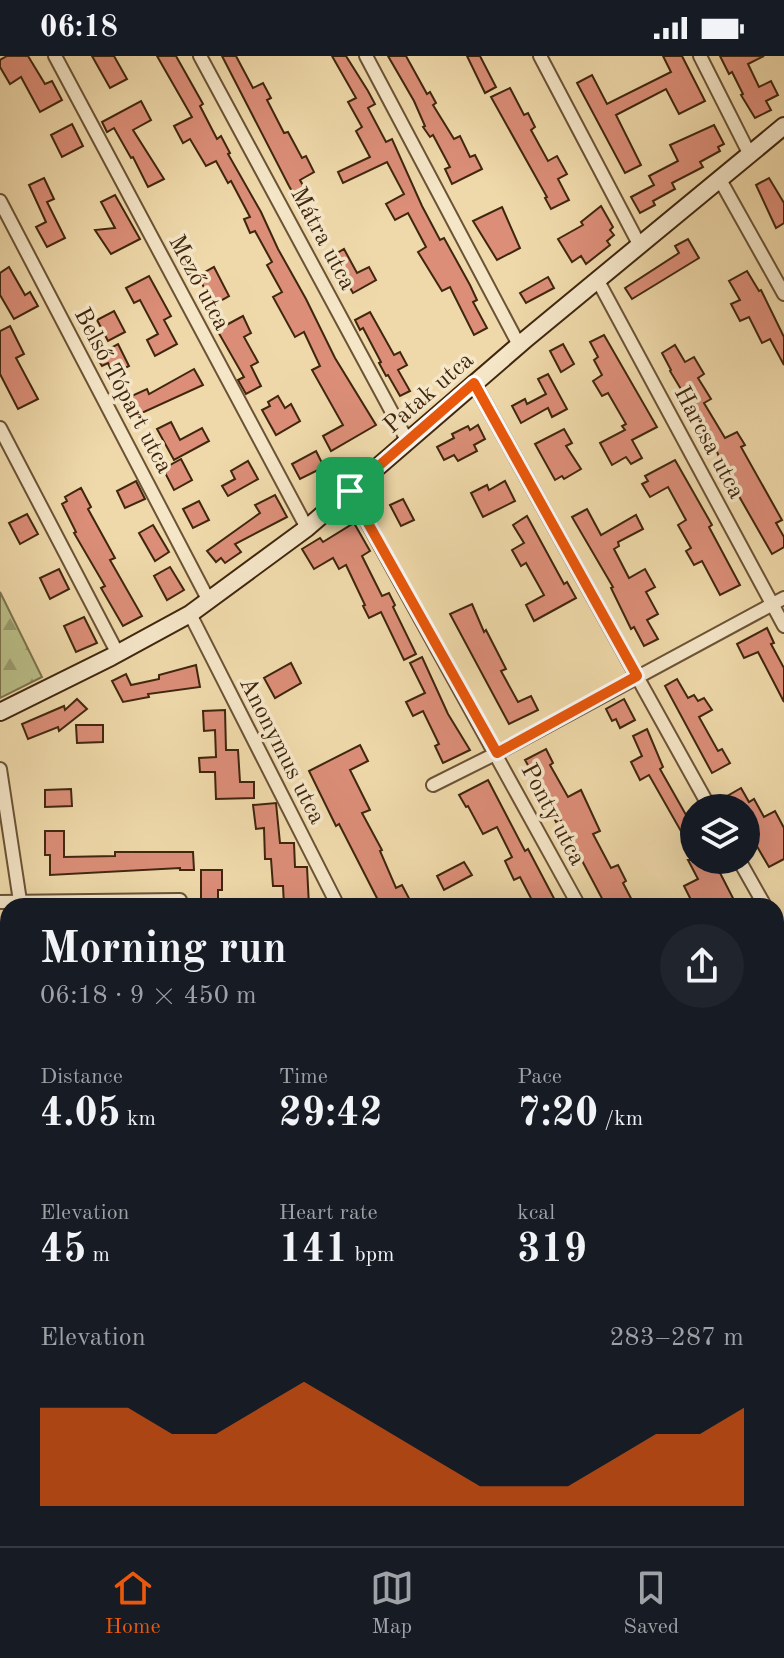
<!DOCTYPE html>
<meta charset="utf-8">
<style>
:root{--surface:#171b24;--page:#20242c;--text:#f1f3f6;--muted:#9ea1a6;--line:#363941;--accent:#ea580c}
body{margin:0;font-family:"Old Standard TT",serif;background:var(--page);color:var(--text);height:100vh;display:flex;flex-direction:column;font-size:30px;white-space:nowrap}
*{box-sizing:border-box;margin:0}
p{font-size:26px;color:var(--muted)}
.icon{flex:none;width:44px;height:44px;fill:none;stroke:currentColor;stroke-width:2;stroke-linecap:round;stroke-linejoin:round}
.map{position:relative;flex:1;overflow:hidden}
.drawer{position:absolute;left:0px;top:842px;width:784px;height:648px;display:flex;flex-direction:column;background:var(--surface);border-radius:24px 24px 0 0;box-shadow:0 8px 32px #0002}
.drawer>*{flex:none}
.tools{position:absolute;left:680px;top:738px;display:grid;gap:16px}
.tools a{display:grid;place-items:center;width:80px;height:80px;border-radius:50%;background:var(--surface);box-shadow:0 8px 32px #0002;font-size:40px}
.pin{position:absolute;display:grid;place-items:center;width:68px;height:68px;color:#fff;margin:-34px;border-radius:16px;box-shadow:0 4px 12px #0006}
.round{display:grid;place-items:center;flex:none;width:84px;height:84px;border-radius:42px;background:var(--page)}
.head{display:flex;align-items:center;justify-content:space-between;height:136px;padding:0 40px}
h1{font-size:44px;font-weight:700;line-height:60px}
.stats{display:grid;grid-template-columns:repeat(3,1fr);gap:12px;height:136px;padding:8px 40px}
.stats div{display:grid;align-content:center}
.stats b{font-size:40px;font-weight:700}
.stats small{font-size:22px;font-weight:400}
.stats p{font-size:22px}
.chart{height:224px;padding:16px 40px}
.chart p{display:flex;justify-content:space-between}
.chart svg{width:100%;height:144px;margin-top:8px;fill:var(--accent);opacity:.7}
.status{display:flex;justify-content:space-between;align-items:center;height:56px;padding:0 40px;background:var(--surface);direction:ltr}
.status svg{height:22px;fill:currentColor}
.menu{display:flex;justify-content:space-around;align-items:center;height:112px;border-top:2px solid var(--line);background:var(--surface);font-size:22px;color:var(--muted)}
.menu a{display:grid;justify-items:center;gap:4px}
.menu .selected{color:var(--accent)}
.map>svg:first-child{display:block}
.forest{fill:url(#forest-firs);stroke:#7c724b;stroke-width:2}
.building{fill:#dc8e78;stroke:#3f260e;stroke-width:2}
.lines{fill:none;stroke-linecap:round;stroke-linejoin:round}
.street-casing{stroke:#6b5335;stroke-width:16}
.secondary-casing{stroke:#3f260e;stroke-width:20}
.street{stroke:#f5e6c8;stroke-width:12}
.secondary{stroke:#f5e6c8;stroke-width:16}
.route-casing{stroke:#fff;stroke-width:16}
.route{stroke:#ea580c;stroke-width:10}
.labels{text-anchor:middle;stroke-width:7;stroke-linejoin:round;paint-order:stroke}
.street-label{font-size:24px;fill:#3f260e;stroke:#f5e6c8}
</style>
<div class="status"><b>06:18</b><svg viewBox="0 0 49 12"><path d="M0 12V9h3v3zM5 12V6h3v6zM10 12V3h3v9zM15 12V0h3v12zM26 1h20v11H26zM47 4h2v5h-2z"/></svg></div>
<div class="map">
<svg width="784" height="1490" viewBox="0 0 784 1490">
<defs>
<pattern id="forest-firs" width="22" height="20" patternUnits="userSpaceOnUse" patternTransform="scale(2)"><rect width="22" height="20" fill="#babf88"/><path d="M5 1l3.5 6h-7zM16 11l3.5 6h-7z" fill="#999b6e"/></pattern>
</defs>
<rect width="100%" height="100%" fill="#efd9aa"/>
<filter id="stains"><feTurbulence type="fractalNoise" baseFrequency=".0025" numOctaves="4"/><feColorMatrix values="0 0 0 0 .2 0 0 0 0 .09 0 0 0 0 .02 0 0 0 .5 -.17"/></filter>
<radialGradient id="worn" r=".72"><stop offset=".6" stop-color="#630" stop-opacity="0"/><stop offset="1" stop-color="#630" stop-opacity=".3"/></radialGradient>
<path class="forest" d="M0 536 42 621 0 642Z"/>
<g class="building">
<path d="M7 0H28L45 28 52 25 62 44 40 56 21 21 10 28 0 11V4Z"/>
<path d="M92 0H114L127 23 110 32Z"/>
<path d="M157 0H176L203 48 200 50 217 83 221 80 230 97 228 98 261 156 278 193 306 243 335 302 376 369 331 395 323 380 343 369 312 314 320 310 304 276 295 281 273 241 282 236 267 209 272 206 255 175 250 177 244 163 250 161 231 125 228 127 216 105 206 110 190 83 183 87 174 70 192 61Z"/>
<path d="M222 0H236L253 32 263 27 271 42 267 44 284 77 288 76 302 102 306 100 314 116 300 124 312 145 301 151 289 130Z"/>
<path d="M332 0H346L368 35 375 48 368 52 386 86 392 83 422 150 440 184 444 182 470 229 477 244 473 246 487 272 474 279 450 231 442 235 418 196 426 191 408 157 395 164 386 148 404 138 387 106 343 127 338 116 370 101 356 75 362 71 348 46 356 42Z"/>
<path d="M388 0H406L427 38 430 36 436 47 433 49 454 83 460 80 470 101 475 99 482 113 452 128 445 113 450 111 433 79 430 81 423 71 425 70 414 45Z"/>
<path d="M467 0H480L496 31 485 37Z"/>
<path d="M663 0H682L705 45 679 58 666 33 616 59 641 109 625 117 577 27 592 19 607 48 671 16Z"/>
<path d="M720 0H764L748 8 759 31 771 25 778 39 766 45 771 54 755 62 741 39 743 38 732 16 729 18Z"/>
<path d="M510 32 524 59 528 57 535 71 531 74 548 105 557 100 567 118 558 123 569 144 551 153 545 142 547 141 491 41Z"/>
<path d="M141 45 151 64 133 74 164 123 148 131 133 101 131 102 114 72 107 76 102 66Z"/>
<path d="M72 68 83 90 62 101 51 79Z"/>
<path d="M714 69 724 88 718 91 720 95 700 106 703 111 672 127 675 133 653 145 655 149 640 157 631 141 654 129 649 120 678 105 670 89Z"/>
<path d="M44 122 54 143 47 146 65 182 47 191 36 171 46 166 29 129Z"/>
<path d="M769 122 784 147V167L776 172 756 129Z"/>
<path d="M115 139 140 183 111 198 95 174 115 172 101 146Z"/>
<path d="M601 150 613 171 610 174 614 179 607 185 610 189 586 208 581 200 572 206 558 183 583 169 581 166Z"/>
<path d="M502 151 520 192 497 204 473 165Z"/>
<path d="M688 183 699 202 632 243 625 232 679 197 675 190Z"/>
<path d="M344 193 357 217 369 211 376 224 353 237 332 200Z"/>
<path d="M9 211 25 239 30 236 38 250 14 263 0 239V217Z"/>
<path d="M214 211 229 240 213 249 198 220Z"/>
<path d="M747 215 759 235 761 234 784 281V309L770 283 762 287 749 261 740 265 731 248 740 244 729 225Z"/>
<path d="M149 220 171 260 164 264 177 288 155 300 147 284 158 278 140 244 134 247 126 232Z"/>
<path d="M548 221 554 232 526 247 520 237Z"/>
<path d="M114 255 125 276 108 285 97 264Z"/>
<path d="M370 256 394 299 400 296 407 309 398 314 410 335 400 340 388 319 386 320 379 307 381 306 363 272 360 274 355 264Z"/>
<path d="M243 260 251 277 244 281 258 306 251 310 261 330 246 338 238 324 244 321 217 274Z"/>
<path d="M10 270 24 298 16 302 38 343 18 353 0 318V275Z"/>
<path d="M604 279 657 371 632 384 642 402 631 408 626 401 612 409 600 387 625 374 622 370 626 368 608 337 602 340 593 325 602 319 594 304 598 301 590 286Z"/>
<path d="M118 288 129 310 113 318 108 307 102 310 96 300Z"/>
<path d="M563 288 574 308 561 316 550 295Z"/>
<path d="M675 289 685 306 694 301 704 318 698 322 711 343 704 347 725 382 737 376 745 389 741 391 782 464 776 467 784 481V491L772 498 724 414 714 388 670 315 671 314 662 297Z"/>
<path d="M194 313 203 329 133 361 125 343 147 333 149 338Z"/>
<path d="M548 318 567 353 552 361 548 352 521 367 512 350 525 343 527 348 546 338 538 323Z"/>
<path d="M278 340 285 352 291 348 300 365 276 379 262 354 270 350 268 346Z"/>
<path d="M171 366 180 384 202 372 209 385 174 404 157 373Z"/>
<path d="M478 369 485 383 474 389 477 395 458 405 454 399 444 404 437 391 454 382 452 378 468 370 470 374Z"/>
<path d="M564 373 572 387 566 390 581 413 564 423 562 420 555 424 535 388Z"/>
<path d="M316 395 324 411 300 423 292 408Z"/>
<path d="M181 403 192 424 174 434 163 413Z"/>
<path d="M675 404 712 469 709 471 740 529 720 539 702 505 694 509 686 495 691 492 678 469 686 464 668 431 650 441 642 428 648 425 645 420Z"/>
<path d="M248 405 258 423 228 440 222 430 235 423 231 415Z"/>
<path d="M136 425 145 443 125 452 117 435Z"/>
<path d="M505 425 515 445 483 461 471 437 487 429 489 434Z"/>
<path d="M81 432 91 451 88 453 115 502 110 504 142 560 123 570 101 532 105 530 74 477 76 476 62 448 67 445 65 441Z"/>
<path d="M275 439 287 461 235 488 241 496 225 507 221 502 216 506 207 495 260 457 255 449Z"/>
<path d="M403 443 414 464 401 470 390 449Z"/>
<path d="M199 445 209 464 193 472 183 453Z"/>
<path d="M587 453 601 479 636 459 643 473 618 486 619 490 614 493 629 522 645 513 655 531 646 536 658 558 647 564 658 583 644 590 634 571 631 573 611 532 613 531 572 461Z"/>
<path d="M27 458 38 478 20 488 9 467Z"/>
<path d="M527 460 564 528 567 526 576 542 534 565 526 549 544 539 526 507 521 510 512 494 524 487 513 469Z"/>
<path d="M354 467 370 495 362 500 382 540 389 537 395 549 393 551 416 598 404 604 381 556 369 562 363 550 365 549 346 509 339 513 333 502 314 513 302 493 320 482 323 486Z"/>
<path d="M153 469 169 496 155 505 139 477Z"/>
<path d="M170 511 184 534 167 544 154 520Z"/>
<path d="M59 513 69 533 50 543 40 522Z"/>
<path d="M472 548 484 576 486 574 506 613 501 615 518 646 531 640 538 654 509 668 450 558Z"/>
<path d="M84 561 97 587 76 596 64 570Z"/>
<path d="M767 572 774 587 771 588 784 612V646L758 596 744 602 737 588Z"/>
<path d="M422 601 448 658 470 694 443 707 435 690 439 688 423 655 413 660 406 646 425 637 410 607Z"/>
<path d="M291 607 301 627 275 642 264 622Z"/>
<path d="M196 609 200 631 148 638 149 641 123 646 112 625 126 618 131 629 159 623V619Z"/>
<path d="M677 623 688 642 694 639 698 645 704 642 712 654 699 661 718 695 722 693 730 707 712 717 665 630Z"/>
<path d="M77 643 87 653 59 675 58 671 28 683 22 668 64 650 65 654Z"/>
<path d="M624 643 635 664 620 672 616 663 612 665 606 653Z"/>
<path d="M225 654 226 694H238L240 726H254V742L216 743 215 716H200L199 702 216 701 215 674 204 675 203 655Z"/>
<path d="M76 669H103V686L77 687Z"/>
<path d="M647 673 663 711 660 713 694 773V798L649 719 640 724 631 706 642 700 633 680Z"/>
<path d="M360 689 368 705 350 714 370 754 362 757 382 794 380 795 396 832 402 829 413 850H381L339 768 336 770 309 715Z"/>
<path d="M546 693 553 707 550 709 568 741 581 734 600 775 593 778 611 812 618 809 626 825 623 827 635 850H606L560 763 556 766 549 752 551 750 525 704Z"/>
<path d="M488 724 525 795 528 793 558 850H535L520 821 514 824 505 805 512 801 497 771 483 778 468 750 466 751 459 739Z"/>
<path d="M741 732 749 746 754 743 764 761 775 755 784 772V803L769 811 755 787 752 789 746 778V752H719L717 746Z"/>
<path d="M71 733 72 750 45 751V734Z"/>
<path d="M276 747 280 787H294L295 811H307L309 850H284L283 830H273L271 803H265L264 772 256 773 253 749Z"/>
<path d="M45 775H64V801L115 800V796H193L194 814H180V812L50 819V799H45Z"/>
<path d="M688 804H710L715 814 718 813 737 850H694L684 830 698 823Z"/>
<path d="M464 806 472 819 444 834 437 820Z"/>
<path d="M201 814H222V834H218V850H201Z"/>
</g>
<g class="lines">
<g class="street-casing">
<g id="street">
<path d="M55 0 307 472"/>
<path d="M200 0 408 386"/>
<path d="M366 0 519 289"/>
<path d="M540 0 639 188"/>
<path d="M700 0 749 97"/>
<path d="M719 122 784 238"/>
<path d="M0 145 209 545"/>
<path d="M597 223 784 570"/>
<path d="M474 327 710 752"/>
<path d="M0 372 118 598"/>
<path d="M350 435 579 850"/>
<path d="M190 558 338 850"/>
<path d="M0 713 20 845"/>
<path d="M433 729 497 697 784 542"/>
<path d="M739 804 765 850"/>
<path d="M0 846 180 844"/>
<path d="M776 870 784 884"/>
<path d="M776 1057 784 1053"/>
<path d="M0 1063H8"/>
<path d="M0 1177H8"/>
<path d="M776 1192 784 1195"/>
<path d="M0 1338H8"/>
<path d="M0 1467 8 1466"/>
<path d="M687 1482 691 1490"/>
</g>
</g>
<g class="secondary-casing">
<path id="secondary" d="M0 656 111 601 190 558 307 472 526 283 784 70"/>
</g>
<use href="#street" class="street"/>
<use href="#secondary" class="secondary"/>
</g>
<g class="lines">
<g class="route-casing">
<path id="route" d="M474 327 637 620 497 697 350 435Z"/>
</g>
<use href="#route" class="route"/>
</g>
<g class="labels">
<g class="street-label">
<text transform="translate(324 182) rotate(62)" y="8">Mátra utca</text>
<text transform="translate(200 226) rotate(62)" y="8">Mező utca</text>
<text transform="translate(124 334) rotate(62)" y="8">Belső Tópart utca</text>
<text transform="translate(428 336) rotate(-41)" y="8">Patak utca</text>
<text transform="translate(710 386) rotate(62)" y="8">Harcsa utca</text>
<text transform="translate(283 694) rotate(63)" y="8">Anonymus utca</text>
<text transform="translate(554 758) rotate(62)" y="8">Ponty utca</text>
</g>
</g>
<rect width="100%" height="100%" filter="url(#stains)"/>
<rect width="100%" height="100%" fill="url(#worn)"/>
</svg>
<div class="tools">
<a><svg class="icon" aria-label="layers" viewBox="0 0 24 24"><path d="M12 4l9 5-9 5-9-5zM3 14l9 5 9-5"/></svg></a>
</div>
<div class="pin" style="left:350px;top:435px;background:#1e9e55"><svg class="icon" aria-label="arrive" viewBox="0 0 24 24"><path d="M6 21V4h12l-3 4 3 4H6"/></svg></div>
<section class="drawer">
<div class="head"><div><h1>Morning run</h1><p>06:18 · 9 × 450 m</p></div><a class="round"><svg class="icon" aria-label="share" viewBox="0 0 24 24"><path d="M12 15V3M7 8l5-5 5 5M5 13v7h14v-7"/></svg></a></div>
<div class="stats">
<div><p>Distance</p><b>4.05<small> km</small></b></div>
<div><p>Time</p><b>29:42</b></div>
<div><p>Pace</p><b>7:20<small> /km</small></b></div>
</div>
<div class="stats">
<div><p>Elevation</p><b>45<small> m</small></b></div>
<div><p>Heart rate</p><b>141<small> bpm</small></b></div>
<div><p>kcal</p><b>319</b></div>
</div>
<div class="chart"><p><span>Elevation</span>283–287 m</p>
<svg viewBox="0 0 160 44" preserveAspectRatio="none"><path d="M0 44V14L10 14L20 14L30 22L40 22L50 14L60 6L70 14L80 22L90 30L100 38L110 38L120 38L130 30L140 22L150 22L160 14V44z"/></svg>
</div>
</section>
</div>
<nav class="menu">
<a class="selected"><svg class="icon" aria-label="home" viewBox="0 0 24 24"><path d="M3 11l9-7 9 7M6 9v11h12V9"/></svg>Home</a>
<a><svg class="icon" aria-label="map" viewBox="0 0 24 24"><path d="M3 6l6-2 6 2 6-2v14l-6 2-6-2-6 2zM9 4v14M15 6v14"/></svg>Map</a>
<a><svg class="icon" aria-label="saved" viewBox="0 0 24 24"><path d="M7 4h10v16l-5-4-5 4z"/></svg>Saved</a>
</nav>
